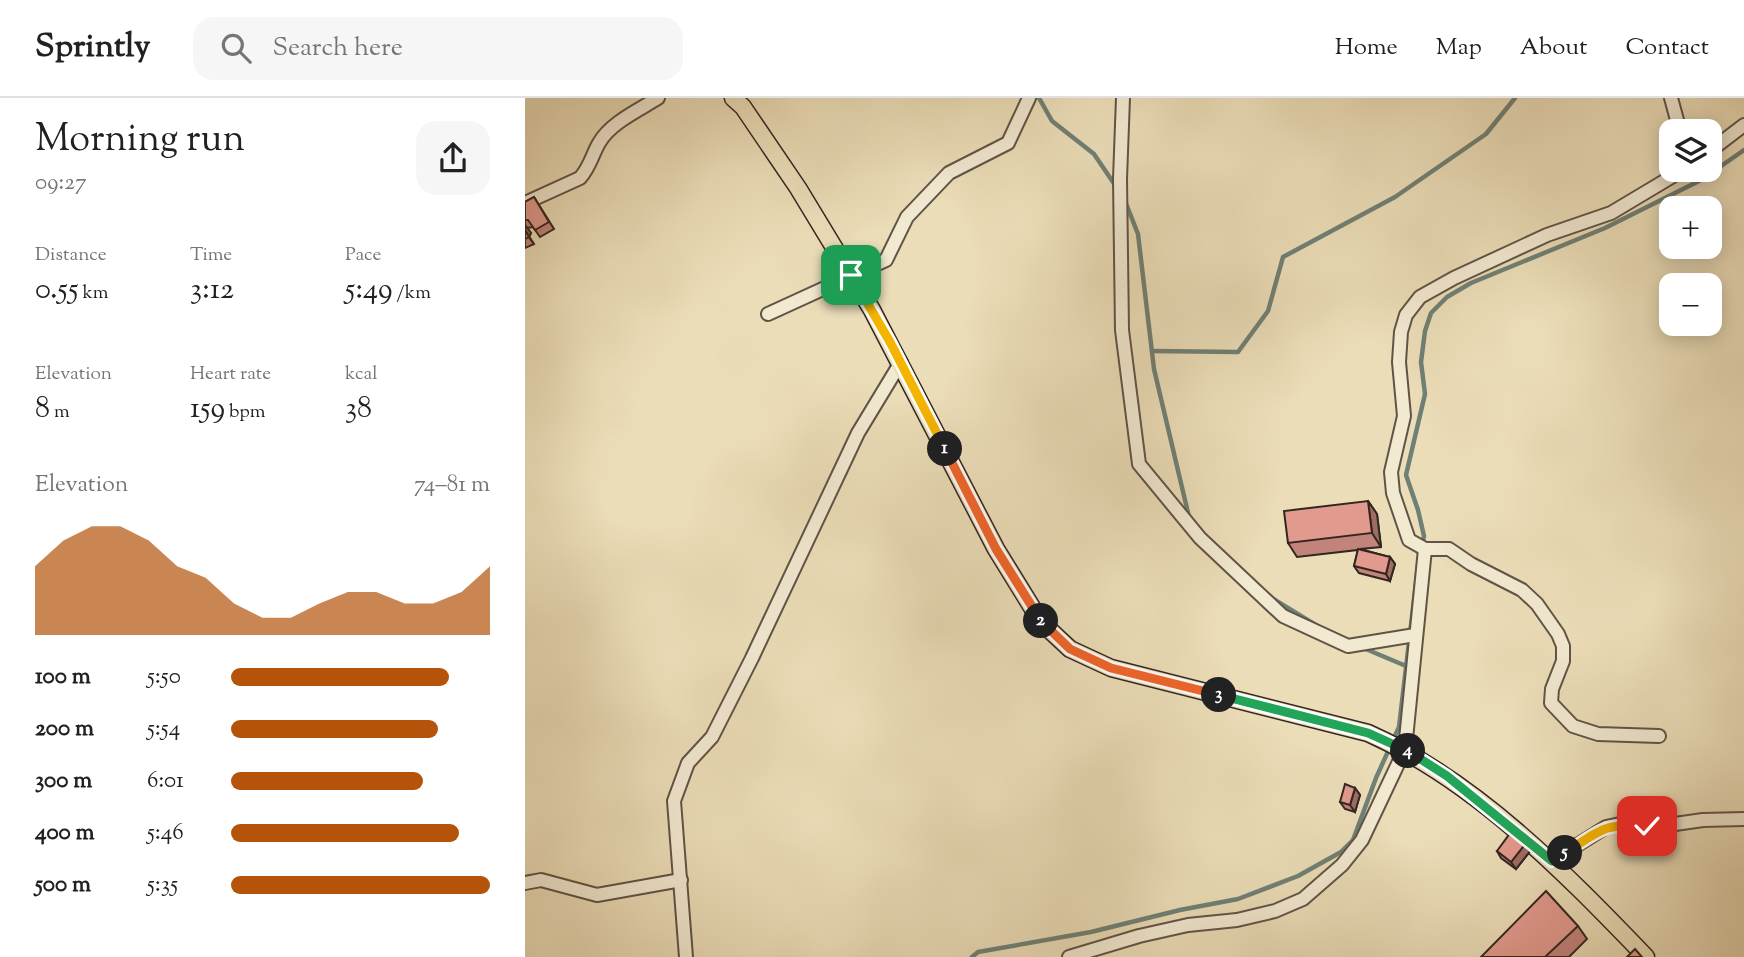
<!DOCTYPE html>
<meta charset="utf-8">
<style>
:root{--surface:#fff;--page:#f6f6f6;--text:#202124;--muted:#757577;--line:#e0e0e0;--accent:#b45309}
body{margin:0;font-family:"Sorts Mill Goudy",serif;background:var(--page);color:var(--text);height:100vh;display:flex;flex-direction:column;font-size:26px;white-space:nowrap}
*{box-sizing:border-box;margin:0}
p{font-size:23px;color:var(--muted)}
.icon{flex:none;width:38px;height:38px;fill:none;stroke:currentColor;stroke-width:2;stroke-linecap:round;stroke-linejoin:round}
.map{position:relative;flex:1;overflow:hidden}
.drawer{display:flex;flex-direction:column;background:var(--surface);width:525px}
.drawer>*{flex:none}
.controls{position:absolute;left:1134px;top:21px;display:grid;gap:14px}
.controls a{display:grid;place-items:center;width:63px;height:63px;border-radius:14px;background:var(--surface);box-shadow:0 4px 18px #0003;font-size:35px}
.pin{position:absolute;display:grid;place-items:center;width:60px;height:60px;color:#fff;margin:-30px;border-radius:14px;box-shadow:0 4px 10px #0006}
.km{position:absolute;width:35px;height:35px;margin:-18px;border-radius:50%;background:#222;color:#fff;font-size:19px;line-height:35px;text-align:center}
.round{display:grid;place-items:center;flex:none;width:74px;height:74px;border-radius:21px;background:var(--page)}
.overview{display:flex;align-items:center;justify-content:space-between;height:119px;padding:0 35px}
h1{font-size:38px;font-weight:600;line-height:52px}
.stats{display:grid;grid-template-columns:repeat(3,1fr);gap:10px;height:119px;padding:7px 35px}
.stats div{display:grid;align-content:center}
.stats b{font-size:30px;font-weight:600}
.stats small{font-size:19px;font-weight:400}
.stats p{font-size:19px}
.chart{height:196px;padding:14px 35px}
.chart p{display:flex;justify-content:space-between}
.chart svg{width:100%;height:126px;margin-top:7px;fill:var(--accent);opacity:.7}
ul{padding:0 35px;list-style:none;font-size:23px}
li{display:grid;grid-template-columns:112px 84px 1fr;align-items:center;height:52px}
li i{height:18px;border-radius:9px;background:var(--accent)}
header{display:flex;align-items:center;gap:42px;box-sizing:border-box;height:98px;padding:0 35px;background:var(--surface);border-bottom:2px solid var(--line)}
header strong{font-size:33px}
nav{display:flex;gap:38px;margin-inline-start:auto;font-size:24px}
.search{width:490px;height:63px;background:var(--page);display:flex;align-items:center;gap:18px;box-sizing:border-box;padding:0 24px;border-radius:21px;color:var(--muted);font-size:26px}
main{display:flex;flex:1;min-height:0}
.map>svg:first-child{display:block}
.lines{fill:none;stroke-linecap:round;stroke-linejoin:round}
.stream{stroke:#6f8075;stroke-width:4.5}
.minor-casing{stroke:#605446;stroke-width:16}
.major-casing{stroke:#322720;stroke-width:19}
.minor{stroke:#f2e9d1;stroke-width:12}
.major{stroke:#ebddb8;stroke-width:16}
.wall{fill:#c2847a;stroke:#322720;stroke-width:2}
.shaded-wall{fill:#9e6c63;stroke:#322720;stroke-width:2}
.building{fill:#e29a8e;stroke:#322720;stroke-width:2}
.split-1-casing{stroke:#fff;stroke-width:14}
.split-2-casing{stroke:#fff;stroke-width:14}
.split-3-casing{stroke:#fff;stroke-width:14}
.split-4-casing{stroke:#fff;stroke-width:14}
.split-5-casing{stroke:#fff;stroke-width:14}
.split-6-casing{stroke:#fff;stroke-width:14}
.split-1{stroke:#f5b400;stroke-width:9}
.split-2{stroke:#f0652b;stroke-width:9}
.split-3{stroke:#f0652b;stroke-width:9}
.split-4{stroke:#22a559;stroke-width:9}
.split-5{stroke:#22a559;stroke-width:9}
.split-6{stroke:#f5b400;stroke-width:9}
</style>
<header>
<strong>Sprintly</strong>
<div class="search"><svg class="icon" aria-label="search" viewBox="0 0 24 24"><circle cx="10" cy="10" r="6"/><path d="M15 15l6 6"/></svg>Search here</div>
<nav><a>Home</a><a>Map</a><a>About</a><a>Contact</a></nav>
</header>
<main>
<section class="drawer">
<div class="overview"><div><h1>Morning run</h1><p>09:27</p></div><a class="round"><svg class="icon" aria-label="share" viewBox="0 0 24 24"><path d="M12 15V3M7 8l5-5 5 5M5 13v7h14v-7"/></svg></a></div>
<div class="stats">
<div><p>Distance</p><b>0.55<small> km</small></b></div>
<div><p>Time</p><b>3:12</b></div>
<div><p>Pace</p><b>5:49<small> /km</small></b></div>
</div>
<div class="stats">
<div><p>Elevation</p><b>8<small> m</small></b></div>
<div><p>Heart rate</p><b>159<small> bpm</small></b></div>
<div><p>kcal</p><b>38</b></div>
</div>
<div class="chart"><p><span>Elevation</span>74–81 m</p>
<svg viewBox="0 0 160 44" preserveAspectRatio="none"><path d="M0 44V20L10 11L20 6L30 6L40 11L50 20L60 24L70 33L80 38L90 38L100 33L110 29L120 29L130 33L140 33L150 29L160 20V44z"/></svg>
</div>
<ul>
<li><b>100 m</b>5:50<i style="width:84%"></i></li>
<li><b>200 m</b>5:54<i style="width:80%"></i></li>
<li><b>300 m</b>6:01<i style="width:74%"></i></li>
<li><b>400 m</b>5:46<i style="width:88%"></i></li>
<li><b>500 m</b>5:35<i style="width:100%"></i></li>
</ul>
</section>
<div class="map">
<svg width="1219" height="859" viewBox="0 0 1219 859">
<rect width="100%" height="100%" fill="#ebddb8"/>
<filter id="stains"><feTurbulence type="fractalNoise" baseFrequency=".00286" numOctaves="4"/><feColorMatrix values="0 0 0 0 .2 0 0 0 0 .09 0 0 0 0 .02 0 0 0 .5 -.17"/></filter>
<radialGradient id="worn" r=".72"><stop offset=".6" stop-color="#630" stop-opacity="0"/><stop offset="1" stop-color="#630" stop-opacity=".3"/></radialGradient>
<g class="lines">
<g class="stream">
<path d="M514 0 527 23 569 56 592 90"/>
<path d="M600 103 613 136 629 271 664 419"/>
<path d="M627 253 713 254 743 213 758 159 870 99 961 36 990 0"/>
<path d="M897 447 899 438 893 412 881 377 900 296 896 264 900 233 906 215 922 199 946 185 1080 130 1176 82 1219 52"/>
<path d="M745 499 794 529"/>
<path d="M836 549 881 568"/>
<path d="M447 859 453 854 566 834 655 812 713 801 773 778 816 754 828 742 851 680 874 629 894 459"/>
</g>
<g class="minor-casing">
<g id="minor">
<path d="M598 0 595 81 597 232 614 366 675 440 758 518 823 548 890 537"/>
<path d="M1146 0 1155 33"/>
<path d="M1185 53 1219 27"/>
<path d="M0 105 55 80C65 69 67 57 74 45 85 25 114 12 133 0"/>
<path d="M243 216 361 162 382 119 424 75 483 45 504 0"/>
<path d="M900 451 884 442 868 395 866 374 879 318 874 264 876 234 881 217 895 199 929 180 1022 137 1086 115 1158 72"/>
<path d="M900 451H924L946 466 997 492 1012 506 1033 536 1038 548V563L1027 591 1026 605 1048 628 1073 636 1134 638"/>
<path d="M1027 763 1081 729 1095 726 1143 727 1178 722 1219 721"/>
<path d="M0 785 16 782 72 797 156 782"/>
<path d="M161 859 149 703 163 665 187 639 227 560 333 335 376 264"/>
<path d="M544 859 614 838 663 827 712 822 750 813 778 801 817 767 837 742 880 651 900 451"/>
</g>
</g>
<g class="major-casing">
<path id="major" d="M208 0 218 9 273 90 347 212 471 451 516 524 545 551 586 570 843 635C951 683 1040 775 1121 859"/>
</g>
<use href="#minor" class="minor"/>
<use href="#major" class="major"/>
</g>
<g class="wall">
<path d="M9 99 29 131 15 139 8 129 2 130 6 135 4 139 9 146 0 150V104Z"/>
<path d="M843 403 852 416 856 449 835 451 865 459 870 466 865 483 834 475 829 468 833 452 772 459 763 445Z"/>
<path d="M830 690 835 697 830 714 820 711 815 704Z"/>
<path d="M1001 745 1006 752 991 771 976 760 972 753Z"/>
<path d="M1053 828 1062 841 1044 859H956Z"/>
</g>
<g class="shaded-wall">
<path d="M1 128 6 135 4 139 9 146 0 132Z"/>
<path d="M843 403 852 416 856 449 847 435Z"/>
<path d="M865 459 870 466 865 483 861 476Z"/>
<path d="M830 690 835 697 830 714 825 707Z"/>
<path d="M1001 745 1006 752 991 771 986 764Z"/>
</g>
<g class="building">
<path d="M9 99 24 124 10 132 3 122H0V104Z"/>
<path d="M0 132 4 139 0 141Z"/>
<path d="M843 403 847 435 763 445 759 413Z"/>
<path d="M833 451 865 459 861 476 829 468Z"/>
<path d="M820 686 830 690 825 707 815 704Z"/>
<path d="M986 734 1001 745 986 764 972 753Z"/>
<path d="M1021 793 1053 828 1020 859H956Z"/>
<path d="M1110 851 1117 859H1102Z"/>
</g>
<g class="lines">
<g class="split-1-casing">
<path id="split-1" d="M326 177 365 244 420 351"/>
</g>
<g class="split-2-casing">
<path id="split-2" d="M420 351 471 451 516 523"/>
</g>
<g class="split-3-casing">
<path id="split-3" d="M516 523 545 551 586 570 694 597"/>
</g>
<g class="split-4-casing">
<path id="split-4" d="M694 597 843 635 883 653"/>
</g>
<g class="split-5-casing">
<path id="split-5" d="M883 653 922 678 1027 763 1040 755"/>
</g>
<g class="split-6-casing">
<path id="split-6" d="M1040 755C1076 732 1078 725 1122 728"/>
</g>
<use href="#split-1" class="split-1"/>
<use href="#split-2" class="split-2"/>
<use href="#split-3" class="split-3"/>
<use href="#split-4" class="split-4"/>
<use href="#split-5" class="split-5"/>
<use href="#split-6" class="split-6"/>
</g>
<rect width="100%" height="100%" filter="url(#stains)"/>
<rect width="100%" height="100%" fill="url(#worn)"/>
</svg>
<div class="controls">
<a><svg class="icon" aria-label="layers" viewBox="0 0 24 24"><path d="M12 4l9 5-9 5-9-5zM3 14l9 5 9-5"/></svg></a>
<a>+</a>
<a>−</a>
</div>
<div class="pin" style="left:326px;top:177px;background:#1e9e55"><svg class="icon" aria-label="arrive" viewBox="0 0 24 24"><path d="M6 21V4h12l-3 4 3 4H6"/></svg></div>
<div class="pin" style="left:1122px;top:728px;background:#d93025"><svg class="icon" aria-label="check" viewBox="0 0 24 24"><path d="M5 12l5 5 9-10"/></svg></div>
<b class="km" style="left:420px;top:351px">1</b>
<b class="km" style="left:516px;top:523px">2</b>
<b class="km" style="left:694px;top:597px">3</b>
<b class="km" style="left:883px;top:653px">4</b>
<b class="km" style="left:1040px;top:755px">5</b>
</div>
</main>
